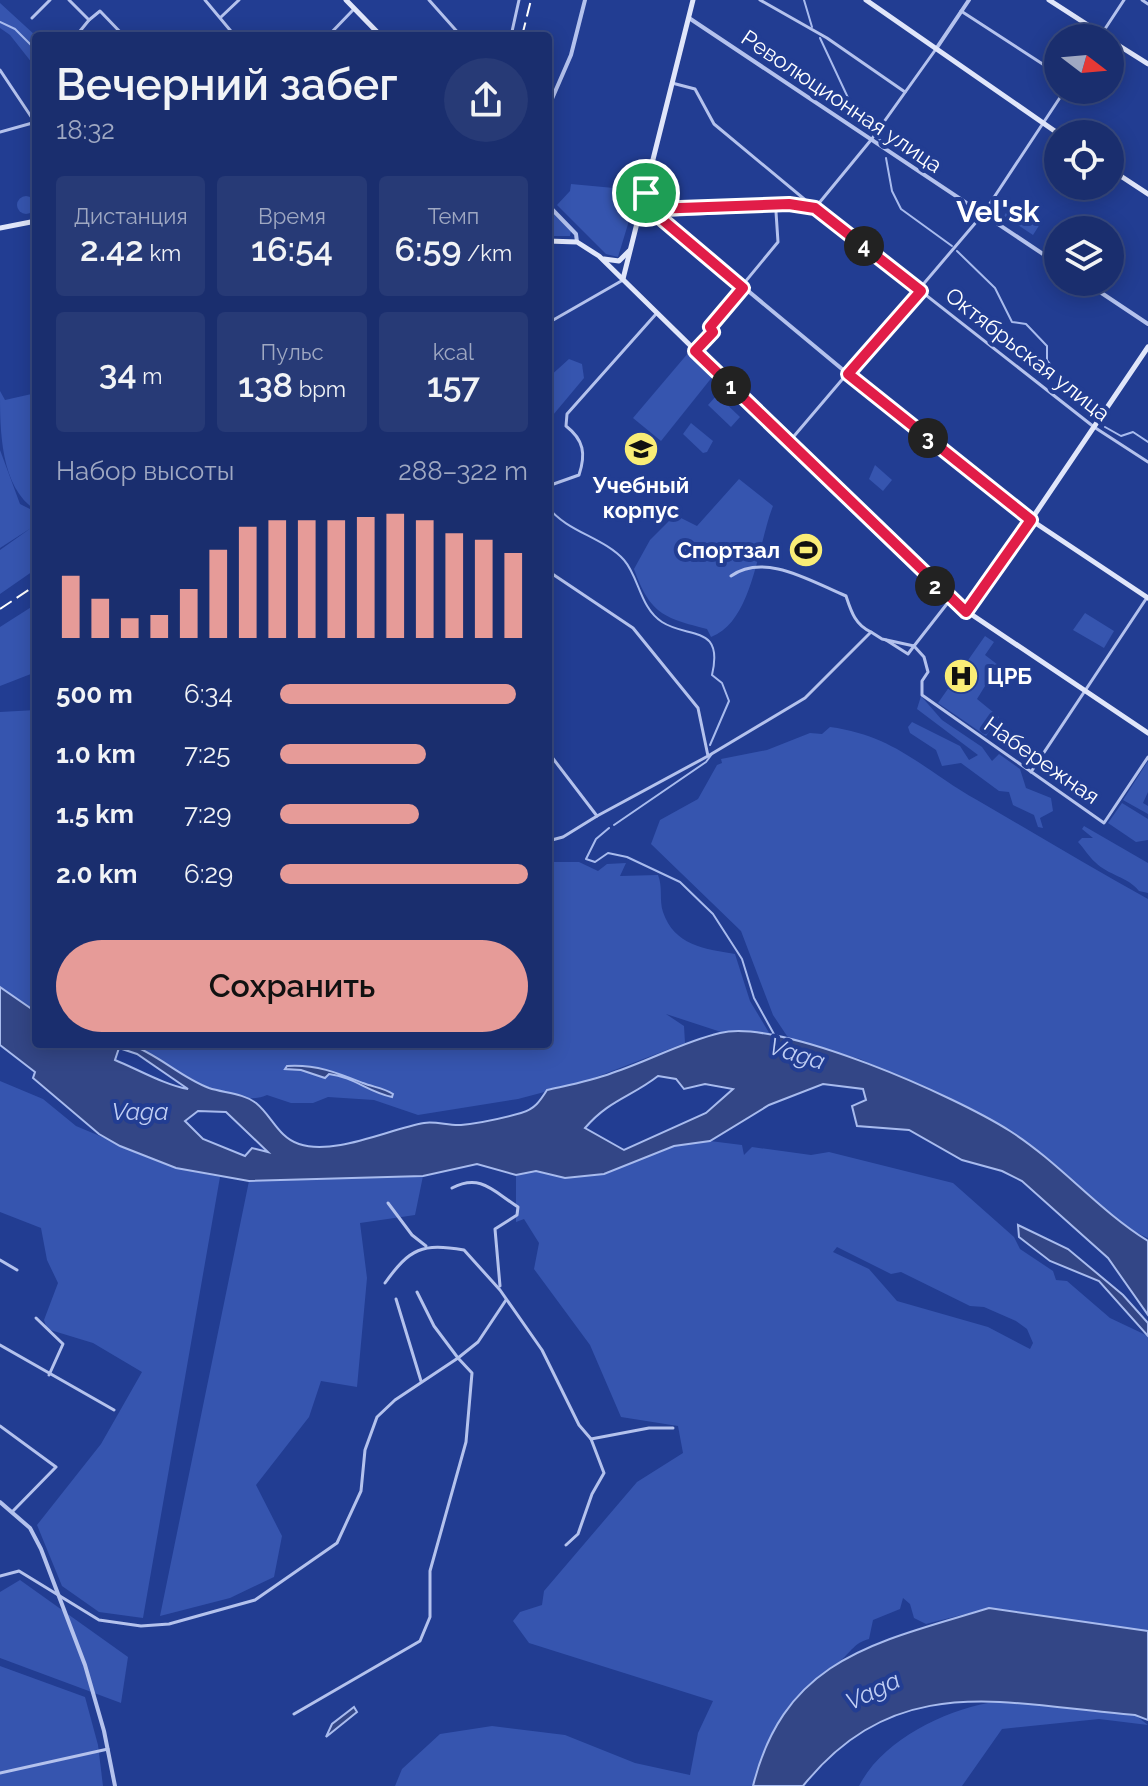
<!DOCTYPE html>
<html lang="ru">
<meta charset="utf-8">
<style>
:root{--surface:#1a2e6e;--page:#273a76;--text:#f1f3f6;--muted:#9fa8c2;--line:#384a81;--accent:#e69b98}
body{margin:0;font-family:Raleway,sans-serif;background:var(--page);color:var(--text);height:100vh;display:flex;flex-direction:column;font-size:30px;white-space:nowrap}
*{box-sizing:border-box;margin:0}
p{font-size:26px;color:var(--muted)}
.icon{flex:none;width:44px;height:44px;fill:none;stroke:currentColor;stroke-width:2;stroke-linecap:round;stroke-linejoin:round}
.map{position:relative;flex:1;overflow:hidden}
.drawer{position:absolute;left:32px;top:32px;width:520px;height:1016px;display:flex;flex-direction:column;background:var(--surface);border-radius:8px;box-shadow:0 4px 20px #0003,0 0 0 2px var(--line)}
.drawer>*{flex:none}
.needle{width:52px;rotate:106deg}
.controls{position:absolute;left:1044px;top:24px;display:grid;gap:16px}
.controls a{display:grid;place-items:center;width:80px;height:80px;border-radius:50%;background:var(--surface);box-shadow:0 4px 20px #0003,0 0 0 2px var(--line);font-size:40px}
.pin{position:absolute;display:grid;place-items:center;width:68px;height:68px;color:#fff;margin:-34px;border:4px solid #fff;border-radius:50%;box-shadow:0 2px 8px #0007}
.km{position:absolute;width:40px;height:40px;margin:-20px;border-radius:50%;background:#222;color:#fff;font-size:22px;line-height:40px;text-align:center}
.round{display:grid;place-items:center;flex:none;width:84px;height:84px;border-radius:42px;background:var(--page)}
.head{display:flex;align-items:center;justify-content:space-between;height:136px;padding:0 24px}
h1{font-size:44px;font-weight:600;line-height:60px}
.figures{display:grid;grid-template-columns:repeat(3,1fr);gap:12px;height:136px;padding:8px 24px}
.figures div{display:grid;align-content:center;border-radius:8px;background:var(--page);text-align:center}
.figures b{font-size:34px;font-weight:600}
.figures small{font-size:22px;font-weight:400}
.figures p{font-size:22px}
.chart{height:224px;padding:16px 24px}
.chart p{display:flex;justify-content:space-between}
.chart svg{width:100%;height:144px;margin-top:8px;stroke:var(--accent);stroke-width:6}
.cta{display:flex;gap:16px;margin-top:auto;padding:16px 24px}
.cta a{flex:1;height:92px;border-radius:48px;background:var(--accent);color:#111;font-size:32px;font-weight:600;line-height:92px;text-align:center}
ul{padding:0 24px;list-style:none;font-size:26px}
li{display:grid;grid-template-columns:128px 96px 1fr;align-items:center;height:60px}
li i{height:20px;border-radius:10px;background:var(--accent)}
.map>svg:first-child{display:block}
.green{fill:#3655af;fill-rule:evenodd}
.water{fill:#334686;stroke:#a8bbee;stroke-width:2;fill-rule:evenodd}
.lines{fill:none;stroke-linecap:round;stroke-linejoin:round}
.stream{stroke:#a8bbee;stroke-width:2}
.minor{stroke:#b4c2ed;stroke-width:3}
.tertiary{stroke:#b4c2ed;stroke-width:4}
.secondary{stroke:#e0e6fa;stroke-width:5}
.rail{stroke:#fff;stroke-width:2;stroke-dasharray:14 6;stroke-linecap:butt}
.route-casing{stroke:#fff;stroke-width:16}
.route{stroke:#e11d48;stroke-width:10}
.labels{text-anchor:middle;stroke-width:8;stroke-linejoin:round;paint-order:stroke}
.street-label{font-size:22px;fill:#fff;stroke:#223d92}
.poi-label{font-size:22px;font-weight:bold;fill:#fff;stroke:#223d92}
.water-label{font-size:24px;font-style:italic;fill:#c0cef4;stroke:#223d92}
.district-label{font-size:30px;font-weight:bold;fill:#fff;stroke:#223d92}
</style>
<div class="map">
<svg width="1148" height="1786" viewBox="0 0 1148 1786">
<rect width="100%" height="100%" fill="#223d92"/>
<g class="green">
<path d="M0 3 36 36V68L10 35 0 28Z"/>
<path d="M571 184 614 188 635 201 618 257 606 254 557 205 570 191Z"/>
<circle cx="26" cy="205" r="9"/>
<path d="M1011 205 1040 224 1033 235 1004 216Z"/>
<path d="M548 208 571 231 570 236H548Z"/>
<path d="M689 352 713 376 661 441 633 418Z"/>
<path d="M569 359 582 364 584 378 548 421V378Z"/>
<path d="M0 391 5 400 36 393V510C0 488 0 429 0 391Z"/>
<path d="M717 395 740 417 731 427 708 405Z"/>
<path d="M691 423 713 441 707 452 703 453 683 434Z"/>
<path d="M0 450 20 504 36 512V569L0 594V550L31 528 0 548Z"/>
<path d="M875 465 892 480 883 491 869 479Z"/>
<path d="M739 479 773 506C758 543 753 622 711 637L707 629C664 618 650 614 634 569L650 540 675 515 697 526Z"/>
<path d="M36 604V672L0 686V627Z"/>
<path d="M1085 613 1114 631 1104 648 1073 630Z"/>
<path d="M985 636 994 642 985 655 998 665 977 699 999 717 986 736 938 703Z"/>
<path d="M921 696 942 720 982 747 992 761 999 754 1020 769 1026 788 1051 798 1053 811 1040 818 1043 828 1038 827 1034 815 1013 805 1009 792 999 791 961 763 942 766 936 750 910 733 908 727 912 722 960 746 969 760 978 755 917 709Z"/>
<path d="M36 710V1012L0 987V712Z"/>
<path d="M830 727C896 736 922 769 977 800 1034 833 1090 867 1148 899V1238L1127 1228 955 1102 860 1059 789 1039 773 1015 741 931 651 844 660 820 698 799 717 765 722 763 721 759 767 750 810 733 822 734Z"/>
<path d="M1148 761V792L1143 803 1148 806V814L1123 800Z"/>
<path d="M1122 803 1148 819V840L1136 842 1108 823Z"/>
<path d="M1084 826 1148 863V893L1139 891C1127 876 1109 876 1095 862 1089 857 1084 848 1078 842L1082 838H1093L1082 829Z"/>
<path d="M548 862H579L598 871 607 864 626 863 620 876 658 875C663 887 659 900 663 912 674 945 704 949 735 954L750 1001 771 1036 721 1032 666 1014 684 1026 685 1043 586 1081 518 1099 418 1115 374 1100 328 1097 313 1103H291L267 1095C225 1113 166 1057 129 1044H548Z"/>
<path d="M0 1081 43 1099 76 1126 176 1168 220 1177 143 1618 99 1612 62 1586 37 1525 101 1444 142 1372 93 1343 47 1329 44 1320 58 1283 47 1260 41 1228 0 1212Z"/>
<path d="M710 1141 742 1145 744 1155 752 1147 811 1155 829 1152 953 1183 1014 1237 1020 1249 1053 1271 1056 1280 1067 1281 1110 1318 1148 1336V1631L989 1608 926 1624 914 1618 910 1604 903 1598 900 1609 873 1620 869 1639C854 1643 851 1652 840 1661 796 1695 767 1732 753 1786H395L402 1769 440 1734 492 1726 565 1735 635 1763 690 1775 698 1733 713 1701 529 1643 513 1621 520 1612 542 1605 544 1591 637 1482 683 1453 678 1426 621 1417 590 1345 534 1269 539 1243 524 1219 516 1222V1175L536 1171 565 1178 604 1174 674 1146ZM837 1247 891 1274 901 1272 970 1306 984 1307 1016 1321 1027 1329 1033 1343 1030 1349 988 1327 897 1301 869 1269 833 1252Z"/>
<path d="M423 1176 415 1215 360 1223 367 1278 357 1387 321 1381 309 1417 256 1485 282 1536 274 1577 230 1598 160 1616 249 1181Z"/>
<path d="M20 1580 128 1657 121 1703 0 1658V1592Z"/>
<path d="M0 1666 85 1697 98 1745 103 1786H0Z"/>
<path d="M988 1703H1035L1135 1715 1148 1725 1099 1719 1002 1729 962 1786H859C882 1741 941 1712 988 1703Z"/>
</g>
<g class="water">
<path d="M0 987 36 1012V1044H129C158 1054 180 1077 209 1088 224 1093 243 1093 256 1103 272 1116 278 1137 299 1144 334 1156 389 1129 424 1123 436 1121 449 1126 461 1125 479 1123 503 1118 521 1113 535 1109 540 1101 547 1090 569 1085 591 1081 612 1073 649 1061 682 1042 720 1033 781 1018 957 1097 1010 1131 1060 1163 1098 1210 1148 1241V1315L1108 1258 1022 1181 1002 1171 962 1160 909 1130 857 1126 852 1106 866 1100 863 1089 823 1084 769 1105 710 1141 674 1146 604 1174 565 1178 536 1171 516 1175 477 1164 423 1176 249 1181 176 1168 120 1146 99 1134 33 1078 35 1072 0 1045ZM119 1048 137 1054 188 1089C167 1086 137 1069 115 1060ZM658 1076 676 1079 684 1089 705 1084 733 1089 706 1113 624 1150 585 1128C609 1100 631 1097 658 1076ZM198 1111 226 1112 268 1152 252 1148 245 1156 203 1139 185 1121Z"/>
<path d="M287 1066C316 1064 338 1073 363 1083 373 1087 384 1088 393 1094L392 1097C368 1092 354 1077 329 1074L325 1078 301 1070 285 1069Z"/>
<path d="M1018 1225 1068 1249 1123 1295 1148 1323V1336L1099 1281 1050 1261 1019 1237Z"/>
<path d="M989 1608 1148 1631V1720L1135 1715C1006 1705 898 1668 803 1786H753C785 1657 878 1642 989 1608Z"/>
<path d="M354 1707 357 1712 326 1737 332 1724Z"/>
</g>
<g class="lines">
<g class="stream">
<path d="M804 0 812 27"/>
<path d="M0 22 15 29 36 50"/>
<path d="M820 38 857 117 868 130"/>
<path d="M878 138 885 144"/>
<path d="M886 158 892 191 901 209 952 246"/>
<path d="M957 251 995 288 1012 322 1026 324 1047 346V360L1090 416"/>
<path d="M1105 427 1121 436 1133 432 1148 442"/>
<path d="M548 507C567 532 603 537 624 560 639 577 640 608 662 622 688 639 724 624 712 675L722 683 729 701 710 745"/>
<path d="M614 825 706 762 712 754"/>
<path d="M609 828 596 839 586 859 595 862 608 853 627 857 680 882 713 914 742 959 754 998 775 1036"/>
</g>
<g class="minor">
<path d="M69 0 89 20 100 11 124 36"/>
<path d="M205 0 235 36"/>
<path d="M429 0 461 36"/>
<path d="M760 0 827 38 905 92"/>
<path d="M1142 0 1148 4"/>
<path d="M961 11 1058 74"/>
<path d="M221 17 239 0"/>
<path d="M32 18 50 0"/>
<path d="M76 36 89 20"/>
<path d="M328 36 353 10"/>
<path d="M511 36 519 0"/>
<path d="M1099 38 1124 0"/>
<path d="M0 70 34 121"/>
<path d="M672 83 695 89 714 124 815 208 871 140 936 49"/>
<path d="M0 132 36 122"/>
<path d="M652 209 789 204 795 208H815L1094 427 1148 462"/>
<path d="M658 216 793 209"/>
<path d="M548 323 623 280"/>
<path d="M695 351 713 332 710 327 717 316 778 242 776 212"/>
<path d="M789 442 983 214 1065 90"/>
<path d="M548 486 579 475C586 454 584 440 566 426L567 414 656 314"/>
<path d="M548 571 633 628 698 708 708 756 597 816 548 752"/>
<path d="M731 576C765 552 812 582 846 596 851 611 855 625 871 632"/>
<path d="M886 640 908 654 914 646 924 657 928 672 922 681V695L1104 823 1148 757"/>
<path d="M708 756 805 698 871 632 882 639 914 646 950 600"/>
<path d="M1031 772 1146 599"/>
<path d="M548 841 563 837 597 816"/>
<path d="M452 1188C481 1173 494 1192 518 1207L517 1215 495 1229 500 1286"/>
<path d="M388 1203 412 1235 426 1246"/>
<path d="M0 1260 17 1270"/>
<path d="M385 1283C410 1248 422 1243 464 1250L500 1290 542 1350 579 1425 591 1439 604 1473 592 1494 578 1534 566 1545"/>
<path d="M396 1299 421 1381"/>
<path d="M36 1318 63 1344 49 1375"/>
<path d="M0 1345 114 1410"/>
<path d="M0 1426 56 1467 13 1511"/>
<path d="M591 1439 649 1428H673"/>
<path d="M0 1576 19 1571 99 1620 141 1626 169 1624 255 1600 337 1543 361 1491 365 1450 377 1417 395 1400 458 1358 434 1326 417 1292"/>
<path d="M294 1714 420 1641 430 1617V1571L466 1442 472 1373 458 1358 478 1342 506 1300"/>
<path d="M0 1773 108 1749"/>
</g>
<g class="tertiary">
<path d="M689 18 1058 264"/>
<path d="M936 49 969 0"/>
<path d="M548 108 571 55 585 0"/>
<path d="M646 193 656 214"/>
<path d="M548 205 576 234 577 242"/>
<path d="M641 215 652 212 658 216 848 374 1031 520 966 612"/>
<path d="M1085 282 1148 324"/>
<path d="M0 1502 30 1528 41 1549 85 1665 104 1731 115 1786"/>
</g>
<g class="secondary">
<path d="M346 0 381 36"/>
<path d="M866 0 1059 134"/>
<path d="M1049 0 1108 38"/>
<path d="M1110 40 1148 64"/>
<path d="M1110 169 1148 194"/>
<path d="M0 228 36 221"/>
<path d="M548 241 577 242 599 256 950 600 1148 733"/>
<path d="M604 259 619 261 629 251"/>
<path d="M623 279 693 0"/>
<path d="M1148 347 1031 520 1148 598"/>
</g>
<g class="rail">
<path d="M522 36 531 0"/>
<path d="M0 609 36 585"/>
</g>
</g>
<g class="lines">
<g class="route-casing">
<path id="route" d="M646 193 652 209 789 204 815 208 921 291 848 374 1031 520 966 612 695 351 713 332 710 327 743 288 658 216 652 212 641 215Z"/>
</g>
<use href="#route" class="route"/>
</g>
<defs>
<g id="university-disc" transform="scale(1.8)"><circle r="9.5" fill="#f9ed76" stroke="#223d92"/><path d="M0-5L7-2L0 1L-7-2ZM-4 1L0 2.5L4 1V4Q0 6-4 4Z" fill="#111"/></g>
<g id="stadium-disc" transform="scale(1.8)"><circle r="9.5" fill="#f9ed76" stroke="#223d92"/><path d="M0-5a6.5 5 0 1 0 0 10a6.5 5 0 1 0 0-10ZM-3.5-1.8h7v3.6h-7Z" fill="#111"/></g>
<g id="hospital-disc" transform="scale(1.8)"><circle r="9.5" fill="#f9ed76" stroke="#223d92"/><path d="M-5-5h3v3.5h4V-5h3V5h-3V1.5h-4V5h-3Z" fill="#111"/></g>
</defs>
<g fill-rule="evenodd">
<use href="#university-disc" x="641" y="449"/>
<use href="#stadium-disc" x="806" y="550"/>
<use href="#hospital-disc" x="961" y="676"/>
</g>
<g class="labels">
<g class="street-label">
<text transform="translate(842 101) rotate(34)" y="8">Революционная улица</text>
<text transform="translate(1028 354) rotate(38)" y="8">Октябрьская улица</text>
<text transform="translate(1042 760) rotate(35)" y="8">Набережная</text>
</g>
<g class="poi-label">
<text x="641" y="493">Учебный<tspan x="641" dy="25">корпус</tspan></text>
<text x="780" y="558" text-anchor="end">Спортзал</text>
<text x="987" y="684" text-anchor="start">ЦРБ</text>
</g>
<g class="water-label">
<text transform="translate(797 1054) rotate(17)" y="8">Vaga</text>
<text x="140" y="1120">Vaga</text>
<text transform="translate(873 1691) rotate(-26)" y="8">Vaga</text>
</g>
<g class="district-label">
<text x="998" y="222">Vel'sk</text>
</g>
</g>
</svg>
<div class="controls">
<a><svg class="needle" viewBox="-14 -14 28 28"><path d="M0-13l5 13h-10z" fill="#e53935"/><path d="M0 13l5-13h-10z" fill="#9fa8c2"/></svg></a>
<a><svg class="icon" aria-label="locate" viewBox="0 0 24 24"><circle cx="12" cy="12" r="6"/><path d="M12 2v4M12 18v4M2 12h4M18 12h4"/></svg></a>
<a><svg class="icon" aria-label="layers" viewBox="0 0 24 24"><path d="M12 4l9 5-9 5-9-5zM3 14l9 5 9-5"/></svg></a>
</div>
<div class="pin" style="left:646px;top:193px;background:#1e9e55"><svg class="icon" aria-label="arrive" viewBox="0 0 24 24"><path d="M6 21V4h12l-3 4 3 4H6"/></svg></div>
<b class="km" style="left:731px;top:386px">1</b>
<b class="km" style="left:935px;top:586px">2</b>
<b class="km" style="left:928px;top:438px">3</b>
<b class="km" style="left:864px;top:246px">4</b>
<section class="drawer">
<div class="head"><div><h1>Вечерний забег</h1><p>18:32</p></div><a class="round"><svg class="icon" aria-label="share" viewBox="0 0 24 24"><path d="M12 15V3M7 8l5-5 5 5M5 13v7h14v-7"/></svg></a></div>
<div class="figures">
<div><p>Дистанция</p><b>2.42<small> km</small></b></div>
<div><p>Время</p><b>16:54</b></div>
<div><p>Темп</p><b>6:59<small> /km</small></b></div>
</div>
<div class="figures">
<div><b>34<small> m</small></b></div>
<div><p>Пульс</p><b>138<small> bpm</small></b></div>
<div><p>kcal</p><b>157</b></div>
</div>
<div class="chart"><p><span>Набор высоты</span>288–322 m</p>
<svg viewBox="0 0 160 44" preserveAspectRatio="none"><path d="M5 44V25M15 44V32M25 44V38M35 44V37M45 44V29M55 44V17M65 44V10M75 44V8M85 44V8M95 44V8M105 44V7M115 44V6M125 44V8M135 44V12M145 44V14M155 44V18"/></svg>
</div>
<ul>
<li><b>500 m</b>6:34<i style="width:95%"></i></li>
<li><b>1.0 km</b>7:25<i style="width:59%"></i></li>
<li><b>1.5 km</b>7:29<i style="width:56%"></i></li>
<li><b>2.0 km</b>6:29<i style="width:100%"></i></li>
</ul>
<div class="cta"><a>Сохранить</a></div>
</section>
</div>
